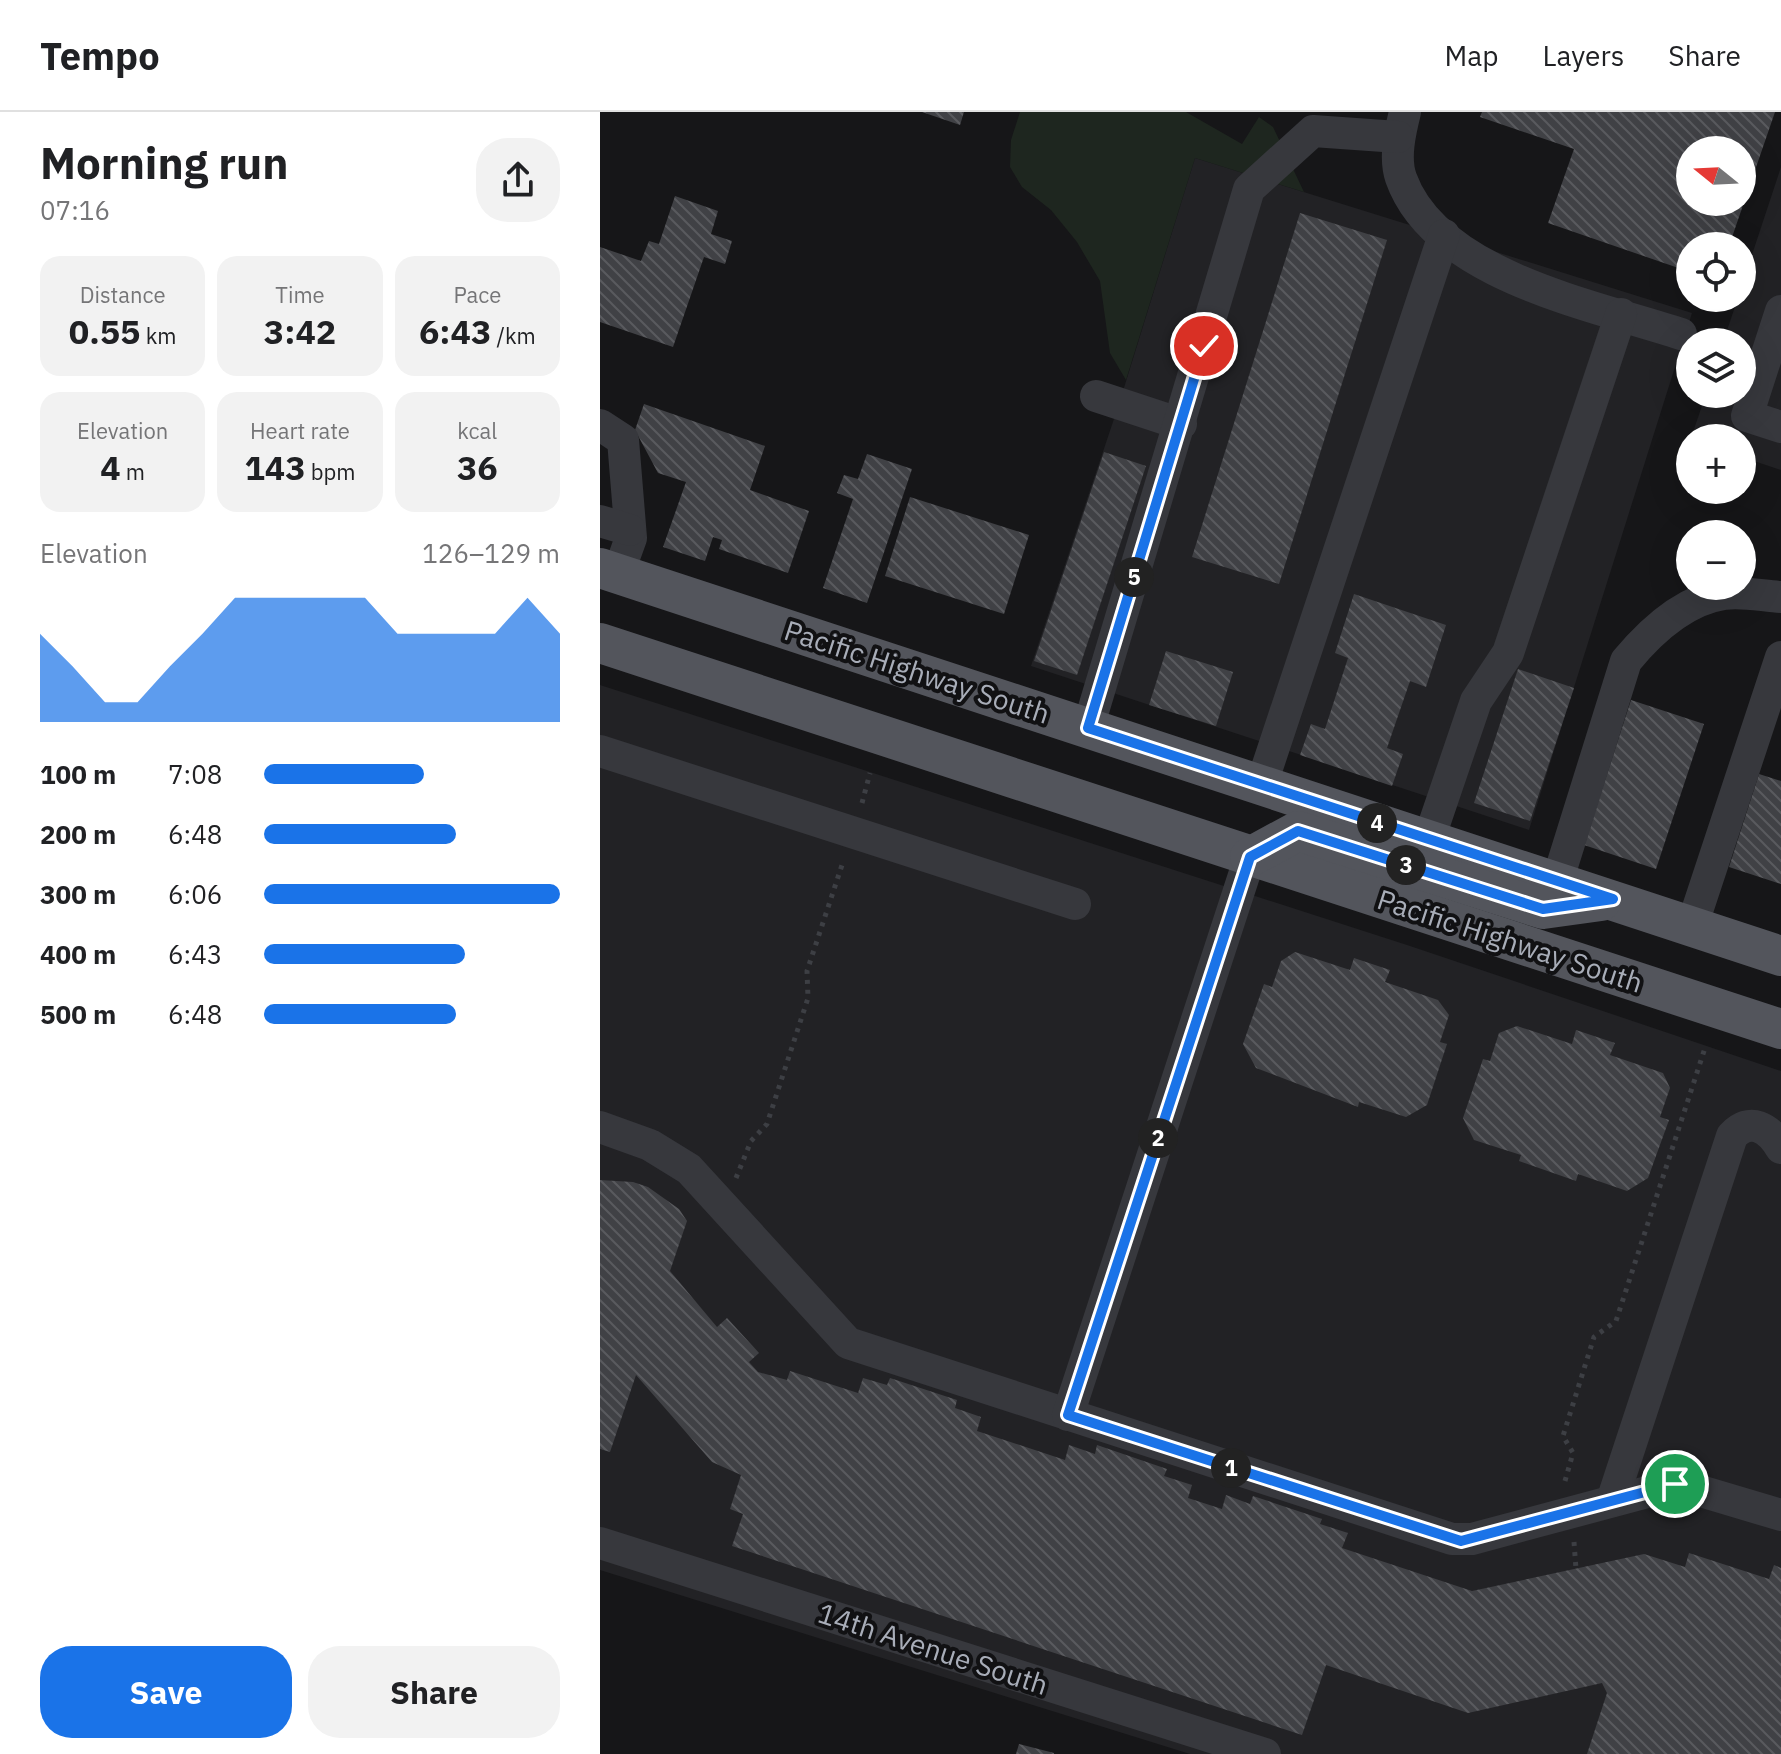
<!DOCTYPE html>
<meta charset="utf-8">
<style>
:root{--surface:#fff;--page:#f2f2f2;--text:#202124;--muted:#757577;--line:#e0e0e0;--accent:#1a73e8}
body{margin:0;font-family:"IBM Plex Sans",sans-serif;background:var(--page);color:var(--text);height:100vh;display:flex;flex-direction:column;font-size:30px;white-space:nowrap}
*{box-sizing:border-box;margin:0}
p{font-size:26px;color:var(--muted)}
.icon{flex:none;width:44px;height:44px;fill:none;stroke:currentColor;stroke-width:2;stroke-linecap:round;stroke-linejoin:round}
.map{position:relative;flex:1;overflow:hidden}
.panel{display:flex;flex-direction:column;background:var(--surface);width:600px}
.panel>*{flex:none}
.needle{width:52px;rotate:288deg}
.controls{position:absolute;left:1076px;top:24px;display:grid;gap:16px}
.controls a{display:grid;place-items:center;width:80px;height:80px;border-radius:50%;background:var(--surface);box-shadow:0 8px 32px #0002;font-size:40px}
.pin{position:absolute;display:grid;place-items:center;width:68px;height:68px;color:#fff;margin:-34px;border:4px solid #fff;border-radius:50%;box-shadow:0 2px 8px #0007}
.km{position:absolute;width:40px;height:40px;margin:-20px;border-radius:50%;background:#222;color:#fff;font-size:22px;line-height:40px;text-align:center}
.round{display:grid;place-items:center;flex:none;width:84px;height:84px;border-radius:32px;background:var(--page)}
.overview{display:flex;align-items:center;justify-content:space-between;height:136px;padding:0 40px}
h1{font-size:44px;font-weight:800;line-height:60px}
.metrics{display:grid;grid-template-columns:repeat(3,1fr);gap:12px;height:136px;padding:8px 40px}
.metrics div{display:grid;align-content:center;border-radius:20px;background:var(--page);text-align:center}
.metrics b{font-size:34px;font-weight:800}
.metrics small{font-size:22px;font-weight:400}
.metrics p{font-size:22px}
.chart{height:224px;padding:16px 40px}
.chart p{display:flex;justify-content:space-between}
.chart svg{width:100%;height:144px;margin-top:8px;fill:var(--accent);opacity:.7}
.primary-button{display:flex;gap:16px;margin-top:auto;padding:16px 40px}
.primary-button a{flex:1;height:92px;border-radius:32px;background:var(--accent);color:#fff;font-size:32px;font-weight:800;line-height:92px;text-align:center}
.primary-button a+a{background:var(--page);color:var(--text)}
ul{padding:0 40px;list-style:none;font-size:26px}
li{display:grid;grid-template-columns:128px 96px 1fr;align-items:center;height:60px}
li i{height:20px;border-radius:10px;background:var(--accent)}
header{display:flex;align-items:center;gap:48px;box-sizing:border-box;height:112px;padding:0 40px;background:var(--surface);border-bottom:2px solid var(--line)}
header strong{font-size:38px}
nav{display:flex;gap:44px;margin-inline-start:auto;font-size:28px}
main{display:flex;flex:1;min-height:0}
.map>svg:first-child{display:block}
.built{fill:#222225}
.grass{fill:#1e261f}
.building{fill:url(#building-back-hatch);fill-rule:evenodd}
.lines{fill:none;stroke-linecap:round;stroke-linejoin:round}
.path{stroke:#3d3f44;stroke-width:5;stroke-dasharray:4 6;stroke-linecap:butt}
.minor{stroke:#37383d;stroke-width:32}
.major{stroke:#53555c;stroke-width:40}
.route-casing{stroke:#fff;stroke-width:16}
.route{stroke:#1a73e8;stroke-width:10}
.labels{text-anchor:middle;stroke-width:8;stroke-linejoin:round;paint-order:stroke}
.street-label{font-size:28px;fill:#a8adb8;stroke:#111113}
</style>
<header>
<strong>Tempo</strong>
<nav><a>Map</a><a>Layers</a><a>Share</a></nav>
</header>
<main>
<section class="panel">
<div class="overview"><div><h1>Morning run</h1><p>07:16</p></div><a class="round"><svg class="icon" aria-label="share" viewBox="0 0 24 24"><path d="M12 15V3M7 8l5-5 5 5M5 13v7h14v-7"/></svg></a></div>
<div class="metrics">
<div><p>Distance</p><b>0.55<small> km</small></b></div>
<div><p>Time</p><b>3:42</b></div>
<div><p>Pace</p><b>6:43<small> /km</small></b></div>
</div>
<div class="metrics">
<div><p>Elevation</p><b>4<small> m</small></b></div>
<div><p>Heart rate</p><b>143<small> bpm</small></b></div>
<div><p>kcal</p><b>36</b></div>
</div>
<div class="chart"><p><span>Elevation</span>126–129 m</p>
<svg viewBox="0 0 160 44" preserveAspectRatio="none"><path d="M0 44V17L10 27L20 38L30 38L40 27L50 17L60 6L70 6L80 6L90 6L100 6L110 17L120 17L130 17L140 17L150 6L160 17V44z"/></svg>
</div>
<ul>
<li><b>100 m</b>7:08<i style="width:54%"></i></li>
<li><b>200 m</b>6:48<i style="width:65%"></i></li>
<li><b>300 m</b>6:06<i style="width:100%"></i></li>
<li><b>400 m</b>6:43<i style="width:68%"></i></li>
<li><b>500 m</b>6:48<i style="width:65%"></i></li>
</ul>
<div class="primary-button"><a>Save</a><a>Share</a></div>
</section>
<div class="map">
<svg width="1181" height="1642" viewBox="0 0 1181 1642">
<defs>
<pattern id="building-back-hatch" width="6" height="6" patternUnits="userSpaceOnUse" patternTransform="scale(2)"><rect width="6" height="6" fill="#404145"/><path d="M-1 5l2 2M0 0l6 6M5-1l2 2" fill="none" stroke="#595a5e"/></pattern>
</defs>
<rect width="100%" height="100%" fill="#161618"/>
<g class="built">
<path d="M595 46 1092 201 929 718 431 554 519 292Z"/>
<path d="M1181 55V358L1142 345V326H1091L1106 282H1142V230H1123L1138 186H1142V173Z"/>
<path d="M0 573 807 833 1181 959V1642H590L0 1458Z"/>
</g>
<path class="grass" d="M420 0H586L642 32 659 5 673 15 704 80 595 46 526 268 510 241 500 169 477 130 451 98 422 75 410 55 411 28Z"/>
<g class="building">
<path d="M322 0H364L360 13Z"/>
<path d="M882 0H1175L1129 134H1090V160L948 111 974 37 880 5ZM1090 38H1142V90H1090Z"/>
<path d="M75 84 118 99 111 122 132 129 125 152 104 145 73 235 0 210V135L41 149 49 129 59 132Z"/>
<path d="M700 101 787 128 679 472 592 445Z"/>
<path d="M44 292 165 334 150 378 209 399 188 461 119 437 122 428 113 425 105 449 63 435 86 370 58 361 35 318Z"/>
<path d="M504 340 546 354 477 563 434 549Z"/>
<path d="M267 342 312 357 267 491 223 476 253 387 237 381 244 363 258 367Z"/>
<path d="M310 385 429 423 404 502 285 464Z"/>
<path d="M754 482 846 513 826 575 810 569 787 636 803 642 792 674 700 643 711 612 725 617 748 546 735 541Z"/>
<path d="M566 539 633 560 616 614 549 593Z"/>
<path d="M918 557 974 576 930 709 874 691Z"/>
<path d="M1031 588 1104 612 1056 757 984 733Z"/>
<path d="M1159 662 1181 669V772L1129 755Z"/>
<path d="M695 840 750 858 754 846 790 858 785 870 838 888 849 903 840 930 847 932 827 993 806 1005 759 990 758 995 656 956 643 932 664 872 672 875 681 849Z"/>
<path d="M917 914 972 932 976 918 1015 931 1010 943 1063 961 1070 976 1060 1005 1069 1008 1048 1066 1027 1079 978 1062 976 1069 919 1049 921 1043 874 1028 863 1006 883 947 890 949 899 921Z"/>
<path d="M0 1068 33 1070 48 1075 79 1097 87 1109 70 1159 117 1215 127 1206 159 1241 149 1250 158 1260 187 1268 190 1259 258 1281 263 1266 287 1273 290 1266 357 1288 355 1296 381 1305 377 1319 465 1348 469 1333 495 1342 497 1333 567 1357 564 1364 592 1373 588 1386 622 1397 626 1383 650 1392 653 1384 722 1407 720 1412 748 1421 742 1436 872 1479 1044 1442 1085 1455 1089 1441 1169 1467 1174 1453 1181 1456V1642H987L1007 1581 1002 1571 868 1601 726 1553 702 1623 132 1434 143 1402 130 1397 141 1363 112 1350 36 1263 10 1340 0 1337Z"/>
<path d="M419 1632 454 1641V1642H416Z"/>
</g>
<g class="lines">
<g class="path">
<path d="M262 691 270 661"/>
<path d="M136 1066 151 1029 167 1012 208 886 207 859 243 750"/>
<path d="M965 1369 973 1341 963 1324 994 1225 1016 1209 1105 936"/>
<path d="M974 1430 976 1457"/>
</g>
<g class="minor">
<path d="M805 0C800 20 794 46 801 66 836 164 994 193 1081 222"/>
<path d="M1181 199 1147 304 1181 315"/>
<path d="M496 284 581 312"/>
<path d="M0 313 23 328 31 426 18 462"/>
<path d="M0 409 30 418"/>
<path d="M488 616 649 77 713 19 798 25"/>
<path d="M0 639 475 792"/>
<path d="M661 674 844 123"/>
<path d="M829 727 876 589 908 541 1021 202"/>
<path d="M957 770 1026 549C1050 520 1084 488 1124 482 1141 479 1163 484 1181 485"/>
<path d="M1092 814 1181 545"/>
<path d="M0 1015 50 1033 89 1057 248 1231 852 1427H872L1077 1372 1181 1403"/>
<path d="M468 1303 650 745"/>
<path d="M1012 1389 1132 1024C1150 1004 1169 1016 1181 1036"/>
<path d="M0 1431 665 1642"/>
</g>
<g class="major">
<path d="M0 456 1181 844"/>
<path d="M0 531 1181 917"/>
<path d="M650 745 698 719 943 797 1001 789"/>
</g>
</g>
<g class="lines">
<g class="route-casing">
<path id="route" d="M604 234 488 616 1013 787 943 797 698 719 650 745 468 1303 861 1429 1075 1372"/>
</g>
<use href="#route" class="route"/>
</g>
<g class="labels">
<g class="street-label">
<text transform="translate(317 560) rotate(18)" y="10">Pacific Highway South</text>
<text transform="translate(910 829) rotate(18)" y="10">Pacific Highway South</text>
<text transform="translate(333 1537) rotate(18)" y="10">14th Avenue South</text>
</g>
</g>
</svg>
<div class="controls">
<a><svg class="needle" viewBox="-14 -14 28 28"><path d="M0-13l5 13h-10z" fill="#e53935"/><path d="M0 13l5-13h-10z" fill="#757577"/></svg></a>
<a><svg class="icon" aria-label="locate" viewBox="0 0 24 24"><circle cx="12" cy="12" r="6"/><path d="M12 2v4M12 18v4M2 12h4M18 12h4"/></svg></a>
<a><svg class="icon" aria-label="layers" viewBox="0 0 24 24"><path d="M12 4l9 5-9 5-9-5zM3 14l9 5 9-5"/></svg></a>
<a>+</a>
<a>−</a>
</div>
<div class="pin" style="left:1075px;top:1372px;background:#1e9e55"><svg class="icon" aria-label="arrive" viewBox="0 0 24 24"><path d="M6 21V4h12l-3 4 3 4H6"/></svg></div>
<div class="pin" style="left:604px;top:234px;background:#d93025"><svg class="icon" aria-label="check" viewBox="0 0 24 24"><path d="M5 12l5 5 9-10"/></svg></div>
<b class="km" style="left:631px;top:1356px">1</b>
<b class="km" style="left:558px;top:1026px">2</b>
<b class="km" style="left:806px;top:753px">3</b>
<b class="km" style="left:777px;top:711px">4</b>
<b class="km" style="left:534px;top:465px">5</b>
</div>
</main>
